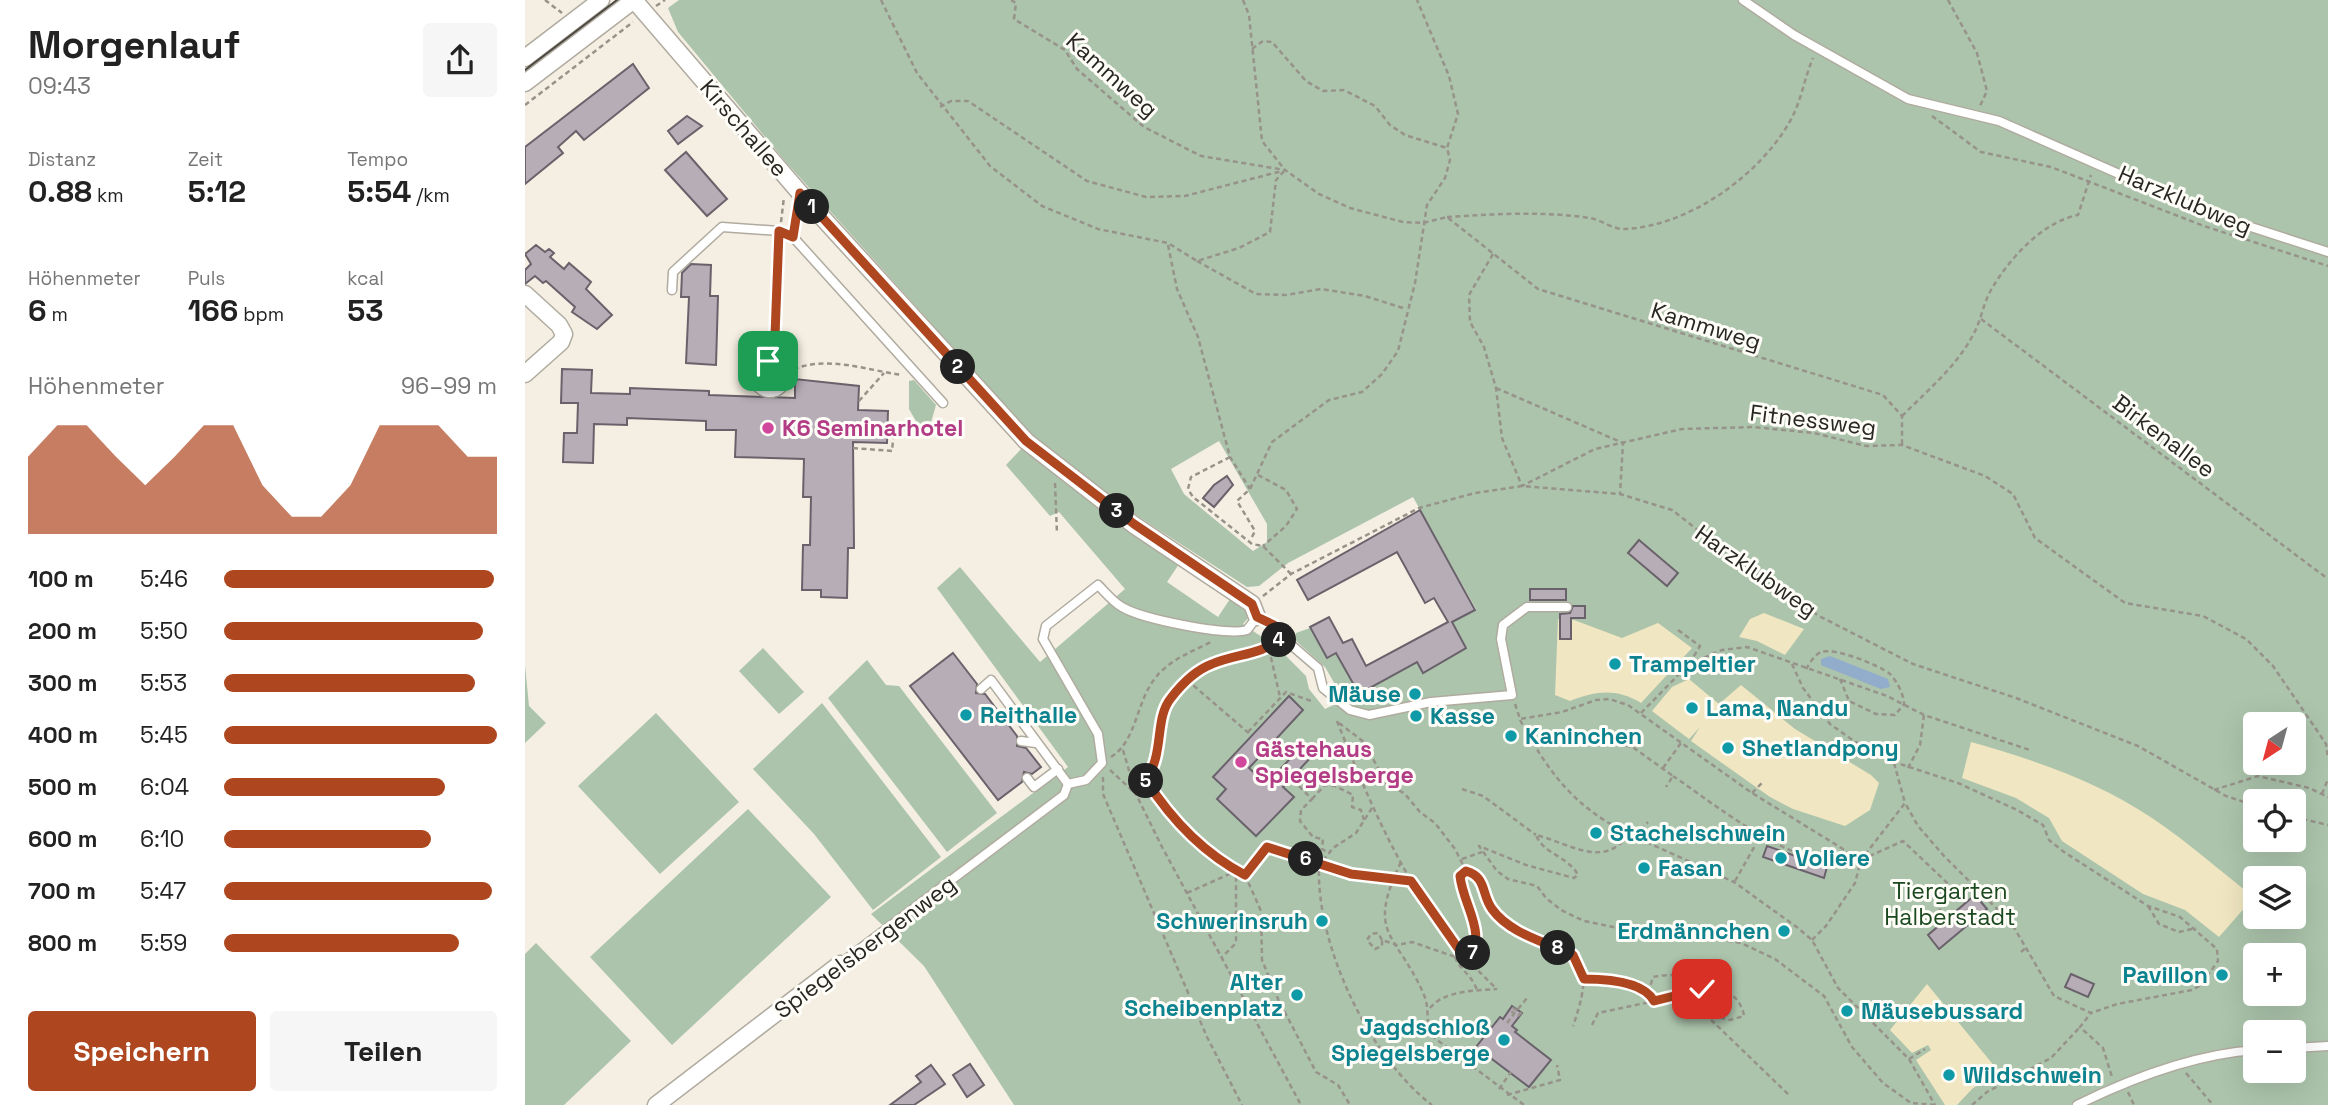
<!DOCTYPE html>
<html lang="de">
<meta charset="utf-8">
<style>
:root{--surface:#fff;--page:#f6f6f6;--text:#222;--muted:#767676;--accent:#ae471f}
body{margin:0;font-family:"Space Grotesk",sans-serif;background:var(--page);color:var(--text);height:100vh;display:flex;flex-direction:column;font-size:26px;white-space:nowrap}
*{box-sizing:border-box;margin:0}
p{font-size:23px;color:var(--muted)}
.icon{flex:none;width:38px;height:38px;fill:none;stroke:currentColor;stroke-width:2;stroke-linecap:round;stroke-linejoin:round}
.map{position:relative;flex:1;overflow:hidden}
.details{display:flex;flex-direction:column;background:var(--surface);width:525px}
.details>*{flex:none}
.needle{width:46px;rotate:216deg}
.tools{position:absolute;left:1718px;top:712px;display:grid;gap:14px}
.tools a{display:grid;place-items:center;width:63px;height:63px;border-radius:7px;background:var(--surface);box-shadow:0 7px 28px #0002;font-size:35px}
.pin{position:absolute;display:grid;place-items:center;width:60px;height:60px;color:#fff;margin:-30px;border-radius:14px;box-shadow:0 4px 10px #0006}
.km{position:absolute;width:35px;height:35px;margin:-18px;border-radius:50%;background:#222;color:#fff;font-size:19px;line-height:35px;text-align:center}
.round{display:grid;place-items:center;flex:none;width:74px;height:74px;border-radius:7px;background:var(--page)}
.headline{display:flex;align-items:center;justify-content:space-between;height:119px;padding:0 28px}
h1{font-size:38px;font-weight:800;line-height:52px}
.figures{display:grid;grid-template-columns:repeat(3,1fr);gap:10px;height:119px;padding:7px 28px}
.figures div{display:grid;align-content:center}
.figures b{font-size:30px;font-weight:800}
.figures small{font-size:19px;font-weight:400}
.figures p{font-size:19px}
.chart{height:196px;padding:14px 28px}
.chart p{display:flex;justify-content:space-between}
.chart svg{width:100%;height:126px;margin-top:7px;fill:var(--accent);opacity:.7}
.button{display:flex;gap:14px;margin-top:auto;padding:14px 28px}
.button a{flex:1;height:80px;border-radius:7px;background:var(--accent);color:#fff;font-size:28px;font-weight:800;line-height:80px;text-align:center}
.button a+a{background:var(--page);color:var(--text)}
ul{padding:0 28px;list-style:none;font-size:23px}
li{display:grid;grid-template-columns:112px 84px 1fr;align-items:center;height:52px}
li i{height:18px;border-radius:9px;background:var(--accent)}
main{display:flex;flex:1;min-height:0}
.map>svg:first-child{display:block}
.green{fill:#acc4ac;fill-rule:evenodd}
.sand{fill:#f0e6c1}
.water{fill:#92accb}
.building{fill:#b6adb7;stroke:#6a626b;stroke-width:2}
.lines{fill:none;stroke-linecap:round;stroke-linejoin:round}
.lane-casing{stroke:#b0ab9f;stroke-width:11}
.street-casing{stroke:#b0ab9f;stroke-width:19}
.path{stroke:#97938a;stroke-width:2.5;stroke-dasharray:5 3.5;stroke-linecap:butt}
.lane{stroke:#fff;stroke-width:8}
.street{stroke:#fff;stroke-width:16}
.tram{stroke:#4a4741;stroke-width:2}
.route-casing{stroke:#fff;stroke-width:14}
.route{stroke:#ae471f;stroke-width:9}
.hotel-dot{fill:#d1479c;stroke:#fffdf8;stroke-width:2.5}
.culture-dot{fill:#0f9aa8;stroke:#fffdf8;stroke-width:2.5}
.labels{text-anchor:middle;stroke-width:6;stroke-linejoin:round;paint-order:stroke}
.street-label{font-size:23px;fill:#292722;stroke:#fffdf8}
.hotel-label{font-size:23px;font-weight:bold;fill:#b23c85;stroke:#fffdf8;text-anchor:start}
.culture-label{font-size:23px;font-weight:bold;fill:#0d838f;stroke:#fffdf8;text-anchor:start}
.park-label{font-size:23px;fill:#1a481f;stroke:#fffdf8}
</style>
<main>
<section class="details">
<div class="headline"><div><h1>Morgenlauf</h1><p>09:43</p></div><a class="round"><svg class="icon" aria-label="share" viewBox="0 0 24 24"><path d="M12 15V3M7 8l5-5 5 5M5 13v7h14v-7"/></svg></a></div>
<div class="figures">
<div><p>Distanz</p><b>0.88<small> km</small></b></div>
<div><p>Zeit</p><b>5:12</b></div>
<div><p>Tempo</p><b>5:54<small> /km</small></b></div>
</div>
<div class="figures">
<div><p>Höhenmeter</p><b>6<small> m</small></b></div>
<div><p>Puls</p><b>166<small> bpm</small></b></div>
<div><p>kcal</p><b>53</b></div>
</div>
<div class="chart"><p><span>Höhenmeter</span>96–99 m</p>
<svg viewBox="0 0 160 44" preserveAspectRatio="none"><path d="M0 44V17L10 6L20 6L30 17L40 27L50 17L60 6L70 6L80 27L90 38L100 38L110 27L120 6L130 6L140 6L150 17L160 17V44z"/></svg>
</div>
<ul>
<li><b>100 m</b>5:46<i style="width:99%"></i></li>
<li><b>200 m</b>5:50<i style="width:95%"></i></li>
<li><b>300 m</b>5:53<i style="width:92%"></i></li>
<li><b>400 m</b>5:45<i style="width:100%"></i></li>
<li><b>500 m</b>6:04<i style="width:81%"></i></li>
<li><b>600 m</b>6:10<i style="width:76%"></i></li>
<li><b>700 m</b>5:47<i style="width:98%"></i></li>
<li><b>800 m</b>5:59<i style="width:86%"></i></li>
</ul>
<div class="button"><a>Speichern</a><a>Teilen</a></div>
</section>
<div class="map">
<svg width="1803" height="1105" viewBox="0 0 1803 1105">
<rect width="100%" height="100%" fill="#f5efe3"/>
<g class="green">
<path d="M154 0H1803V1105H489L399 966 346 914 543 767 412 588 435 567 515 662 600 589 534 512 525 516 481 465 498 447 654 564 642 582 693 617 705 599 723 611V618L718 624 753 648 781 676 784 689 800 709 821 699 815 693 800 667 770 640 771 633 785 628 811 653 834 693 936 639 927 622 951 609 888 497 763 563 734 586 722 587 614 517 506 434 260 161 153 32 143 8ZM694 441 742 524V542L728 551 659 494 646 469ZM1731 724H1769V763H1731ZM1731 802H1769V840H1731ZM1731 878H1769V917H1731ZM1731 956H1769V994H1731ZM1731 1032H1769V1071H1731Z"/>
<path d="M389 380 411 405 405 426 395 428 384 409V381Z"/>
<path d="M238 648 279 692 254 714 214 671Z"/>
<path d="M342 660 361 685 374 686 472 813 422 852 303 698Z"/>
<path d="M0 665 4 706 21 723 0 743Z"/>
<path d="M297 703 416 857 348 910 289 834 228 769Z"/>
<path d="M131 713 214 802 135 874 53 786Z"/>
<path d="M223 809 306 897 147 1045 65 957Z"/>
<path d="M11 943 106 1041 39 1105H0V954Z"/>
</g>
<g class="sand">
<path d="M1239 613 1279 629 1260 655 1232 641 1214 637 1225 619Z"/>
<path d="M1033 619 1049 620 1097 638 1133 623 1167 648 1116 703C1091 688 1071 691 1045 701L1030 695Z"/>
<path d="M1164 679 1194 704 1216 685 1270 729 1346 775 1354 783 1345 810 1320 826 1268 809 1245 797 1166 741 1175 727 1164 739 1127 711 1147 687Z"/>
<path d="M1446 742C1509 760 1572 781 1627 818 1663 842 1695 871 1729 897L1694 937 1660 910 1618 894 1537 841 1524 818 1491 798 1437 778Z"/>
<path d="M1402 984 1475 1073 1448 1088 1432 1105H1420L1391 1060 1406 1050 1403 1045 1387 1053 1365 1030Z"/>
</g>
<path class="water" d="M1305 656 1363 679 1365 687 1356 689 1296 665V659Z"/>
<g class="building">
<path d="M108 64 124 88 59 140 51 131 33 147 38 153 0 184V147Z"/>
<path d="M162 116 177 126 153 144 143 131Z"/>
<path d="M161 152 202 199 182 216 140 170Z"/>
<path d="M11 245 20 252 24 249 29 253 25 257 39 269 44 263 66 282 61 289 87 315 72 329 47 312 50 307 21 281 18 283 10 276 0 284V270L6 264 0 254Z"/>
<path d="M166 264 186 265 185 296H193L191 365 161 363 164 297H156L157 273Z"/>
<path d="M37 369 67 370 66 393 105 394V388L184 391V395L270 398V379L334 386 333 410 363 411 362 443 328 442 329 548H323L322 598 296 597V590H277L278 545H285L286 497H278L279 459 210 457 211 430H181V421L102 418V425L69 424 68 463 38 462 39 433H52L53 403H36Z"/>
<path d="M702 476 708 485 689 507 678 498 689 485Z"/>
<path d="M895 510 950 610 927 622 941 648 898 673 892 662 834 694 811 653 802 658 785 627 804 617 818 643 827 639 841 666 923 622 909 598 900 603 872 552 783 600 772 580Z"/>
<path d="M1114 540 1153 573 1142 586 1103 553Z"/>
<rect x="1005" y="589" width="36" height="11"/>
<path d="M1048 606H1060V618H1046V639H1035V614L1045 613Z"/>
<path d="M428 653 452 684 451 693 460 694 492 736V746L501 748 516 767 507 774 499 772 497 782 473 800 385 686Z"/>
<path d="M764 696 778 710 724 768 741 784 778 745 788 755 758 787 769 797 731 836 692 799 701 789 688 777Z"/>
<path d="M1242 846 1302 867 1299 878 1238 857Z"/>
<path d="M1450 895 1462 909 1414 949 1403 935Z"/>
<path d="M1546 974 1569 984 1563 997 1540 987Z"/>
<path d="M987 1006 997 1013 987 1026 992 1030 990 1032 1026 1060 1004 1087 951 1047 975 1017 978 1019Z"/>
<path d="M445 1064 459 1085 442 1097 428 1075Z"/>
<path d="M406 1065 420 1084 389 1105H365L396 1082 391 1076Z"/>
</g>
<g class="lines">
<g class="lane-casing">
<g id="lane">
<path d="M1218 0 1269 35 1383 99 1474 121 1680 212 1803 252"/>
<path d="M275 195 268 237 418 403"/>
<path d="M147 290 148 272 197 227 254 231"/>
<circle cx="245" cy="377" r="16"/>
<path d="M249 362 254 231 268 237"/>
<path d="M456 689 466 680 543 784"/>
<path d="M496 741 511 743"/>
<path d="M502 778 509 787 533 769"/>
<path d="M543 784 561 780 577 763 573 734 518 639 521 626 573 585C580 592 588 602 597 607 617 619 701 636 722 630L732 617 749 625 757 637 793 668 798 688 825 710 844 715 906 702 987 695 976 639 978 625 1002 607H1042"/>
<path d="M315 964 539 795 543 784"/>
<path d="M1769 1048 1803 1046"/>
<path d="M1552 1105C1607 1078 1669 1054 1731 1050"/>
</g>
</g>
<g class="street-casing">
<g id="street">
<path d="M109 0 275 193 501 441 609 525 727 604 732 617"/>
<path d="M0 58 76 0"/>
<path d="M0 83 109 0"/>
<path d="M0 294 34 325 39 334 36 342 0 374"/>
<path d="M131 1105 315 964"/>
</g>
</g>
<g class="path">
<path d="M20 0 37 13"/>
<path d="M356 0 392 73 465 166 517 206 573 229 643 243 672 261 714 248 745 232 751 180 760 170"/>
<path d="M486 0 491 3 489 19 540 50 552 69 619 127 676 156 760 170 794 194 825 208 878 222 898 223 922 217 1013 289 1358 395 1377 416V445"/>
<path d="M718 0 724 15 737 141 760 170"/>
<path d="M1423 0 1452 53 1462 91 1455 106"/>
<path d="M131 6 140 0"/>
<path d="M727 49 738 41 747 42 781 81 798 91 819 90 850 106 865 125 880 135 922 148"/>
<path d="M0 105 108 22"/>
<path d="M415 107 426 101H443L562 181 621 197 660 196 757 171"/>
<path d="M1407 116 1456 152 1526 167 1679 226 1803 266"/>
<path d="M922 217C969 214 1019 211 1065 218 1077 220 1089 230 1100 229 1164 226 1233 176 1264 123 1276 103 1279 79 1288 58"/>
<path d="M256 222 259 197"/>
<path d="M643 245 652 289 673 337 705 457 725 489"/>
<path d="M968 254 944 295 945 322 959 347 971 388 977 438 997 486 1070 449 1157 429 1228 427 1289 433 1341 446 1377 445 1460 476 1488 494 1510 538 1600 603 1678 616 1721 639 1748 666 1793 732 1801 744 1803 758"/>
<path d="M672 261 731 294 761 295 796 289 840 296 881 309"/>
<path d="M1456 319 1803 579"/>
<path d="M261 373C297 353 340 370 377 375"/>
<path d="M971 388 1098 443 1095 494"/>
<path d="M250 393 251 398"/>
<path d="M334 401 359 373"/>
<path d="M1377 416C1402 391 1431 367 1448 335 1456 321 1458 304 1466 290 1484 259 1517 222 1553 215L1566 175"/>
<path d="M362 429 390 431"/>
<path d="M328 448 367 451 369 430"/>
<path d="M705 457 666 477 663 489 668 497 727 544 738 546 766 574"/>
<path d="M733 475 761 490 772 509 761 526 738 546"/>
<path d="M530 483 532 534"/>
<path d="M727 537 730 531 712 501 725 489 747 442 804 400 837 392 857 374 873 351 890 283 902 205 920 178 925 160 922 148 933 114 924 76 892 0"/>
<path d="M738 596 766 574 894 508 950 493 997 486 1095 494 1147 510 1218 565 1294 616 1388 664 1491 698 1613 746 1701 796 1731 806"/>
<path d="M1153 630 1175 646 1164 664"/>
<path d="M744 649 755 697"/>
<path d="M1267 664 1278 688 1305 724 1329 741 1369 762 1433 783 1492 810 1518 825 1524 840 1539 852 1623 906 1655 917 1692 949 1693 961 1676 985 1667 990 1592 1004 1566 1013"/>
<path d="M1281 669C1285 663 1289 655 1296 652 1309 647 1354 665 1365 674 1372 681 1379 695 1379 704L1370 715 1351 714 1324 701 1315 679"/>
<path d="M662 680 726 735"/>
<path d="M990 704 995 719 1037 712 1071 700 1084 699 1103 705 1227 793 1336 860 1378 841 1434 894"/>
<path d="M1116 713 1164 664 1197 650 1222 647 1362 696 1399 715 1505 750"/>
<path d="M995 720C1024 773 1049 807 1104 834"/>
<path d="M812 721C851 819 893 917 972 989"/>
<path d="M814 723 839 742 862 785 879 793 895 812 910 823 930 849 941 871"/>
<path d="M723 732 761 692 789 702"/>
<path d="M1084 740 1109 748 1148 776 1141 787"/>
<path d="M598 750 611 794 636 845 776 1105"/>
<path d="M586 757C612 741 611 701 631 677 646 659 666 652 686 642"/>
<path d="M1369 763 1380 803"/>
<path d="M1138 768 1156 743"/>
<path d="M1383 768 1395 745 1399 715"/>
<path d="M585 770 611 794 628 769 643 701 662 680 687 664 744 649 749 645"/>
<path d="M1148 776C1187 802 1283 881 1330 857"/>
<path d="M578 777V794L682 1037 717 1105"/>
<path d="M621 780C646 819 678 854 720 875L742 847 826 874 886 881"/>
<path d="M774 786 787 799 776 810 775 821 788 837 798 839 797 849 804 853"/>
<path d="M937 789 958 796 1011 835"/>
<path d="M1689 790 1733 776 1784 788 1803 797"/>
<path d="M1227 793 1238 782"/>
<path d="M1797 794 1803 779"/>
<path d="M787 799 800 785 810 786 828 795 827 807 836 810 839 820"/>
<path d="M847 808 831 833 808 848 794 866C791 945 844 1057 907 1105"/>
<path d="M1769 817 1803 825"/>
<path d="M1110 836 1123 822"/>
<path d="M937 859 957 852"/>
<path d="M876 862C840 937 872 932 899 995 905 1009 900 1023 907 1036L999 1105"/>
<path d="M720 875 736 911 737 960 753 999 791 1072 813 1085 825 1105"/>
<path d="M1210 881 1236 835"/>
<path d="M662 893 711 871V943L696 958"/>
<path d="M1623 906 1634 924 1654 932 1671 928"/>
<path d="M1399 923 1447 883"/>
<path d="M857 940 853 933 846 934 842 940 850 949 857 946V940L872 945 887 942 942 961C964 934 938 906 935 876L941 871C962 877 957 893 967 909 971 914 979 919 984 923 1033 964 1080 935 1048 1026"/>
<path d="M1287 940 1301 926 1330 883 1336 860 1380 803 1393 826 1419 856 1487 924 1529 996 1566 1013 1555 1027 1578 1048 1587 1077"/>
<path d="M1496 952 1502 947"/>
<path d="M930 957C936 972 945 972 952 990"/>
<path d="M1059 979H1088L1125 994"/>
<path d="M1153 996 1174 988 1184 993"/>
<path d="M1129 1001 1125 987 1128 977C1158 970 1214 982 1219 1016L1205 1020 1181 1014"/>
<path d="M905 1008C920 990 949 991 972 989"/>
<path d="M988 1008 996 1013 993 1016 986 1011Z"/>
<path d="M993 1009 1002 998"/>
<path d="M982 1023 989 1014"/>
<path d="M1067 1025 1073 1013 1153 996 1180 1014 1265 1096"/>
<path d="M1384 1059 1400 1049"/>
<path d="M1661 1073 1688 1105"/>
<path d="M974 1089 986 1072"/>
<path d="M1603 1092 1609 1105"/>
<path d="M982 1095 1035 1080 1032 1065"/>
<path d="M1410 1105 1386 1103 1358 1083 1327 1047 1299 996 1250 959 1216 943 1162 934 1103 930 1059 921 1036 910 1021 898 1012 886 983 879 972 871 954 846 1001 865 1049 878 1053 875C1043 856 1018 854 1011 835 1044 843 1079 870 1104 834L1209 882 1273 928 1287 940 1313 988 1384 1059 1410 1105"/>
<path d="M1447 1105 1462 1092 1526 1058 1555 1027"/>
</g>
<use href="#lane" class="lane"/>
<use href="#street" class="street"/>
<path class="tram" d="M0 70 92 0"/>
</g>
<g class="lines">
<g class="route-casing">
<path id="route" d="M243 361 249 362 254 231 268 237 275 193 501 441 609 524 727 604 732 617 749 625 757 637C736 656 712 653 687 664 671 670 656 685 646 698 629 719 640 752 621 780 646 819 678 853 720 875L742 847 826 874 886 881 942 961C964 934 938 906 935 876L941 871C962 877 956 894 967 909 985 934 1021 942 1048 955L1059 979C1080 979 1118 981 1129 1001L1177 989"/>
</g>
<use href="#route" class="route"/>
</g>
<g class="hotel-dot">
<circle cx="243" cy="428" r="7"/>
<circle cx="716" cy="762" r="7"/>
</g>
<g class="culture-dot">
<circle cx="1090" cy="664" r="7"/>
<circle cx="890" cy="694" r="7"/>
<circle cx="1167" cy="708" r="7"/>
<circle cx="441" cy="715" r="7"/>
<circle cx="891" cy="716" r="7"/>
<circle cx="986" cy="736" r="7"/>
<circle cx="1203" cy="748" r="7"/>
<circle cx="1071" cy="833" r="7"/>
<circle cx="1256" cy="858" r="7"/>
<circle cx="1119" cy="868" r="7"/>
<circle cx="797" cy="921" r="7"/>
<circle cx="1259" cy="931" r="7"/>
<circle cx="1697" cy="975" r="7"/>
<circle cx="772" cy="995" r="7"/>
<circle cx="1322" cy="1011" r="7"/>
<circle cx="979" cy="1040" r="7"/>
<circle cx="1424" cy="1075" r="7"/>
</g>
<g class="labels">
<g class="street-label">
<text transform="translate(587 75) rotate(42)" y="8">Kammweg</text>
<text transform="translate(219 128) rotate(49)" y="8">Kirschallee</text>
<text transform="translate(1660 200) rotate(23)" y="8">Harzklubweg</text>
<text transform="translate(1181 326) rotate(17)" y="8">Kammweg</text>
<text transform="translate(1288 420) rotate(7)" y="8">Fitnessweg</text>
<text transform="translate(1639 436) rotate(37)" y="8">Birkenallee</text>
<text transform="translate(1231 571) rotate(35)" y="8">Harzklubweg</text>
<text transform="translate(340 947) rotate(-37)" y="8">Spiegelsbergenweg</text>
</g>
<g class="hotel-label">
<text x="257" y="436">K6 Seminarhotel</text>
<text x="730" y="757">Gästehaus<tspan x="730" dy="26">Spiegelsberge</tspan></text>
</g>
<g class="culture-label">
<text x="1104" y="672">Trampeltier</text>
<text x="876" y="702" text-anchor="end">Mäuse</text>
<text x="1181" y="716">Lama, Nandu</text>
<text x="455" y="723">Reithalle</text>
<text x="905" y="724">Kasse</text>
<text x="1000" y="744">Kaninchen</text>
<text x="1217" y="756">Shetlandpony</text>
<text x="1085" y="841">Stachelschwein</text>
<text x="1270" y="866">Voliere</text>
<text x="1133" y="876">Fasan</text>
<text x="783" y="929" text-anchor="end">Schwerinsruh</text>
<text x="1245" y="939" text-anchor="end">Erdmännchen</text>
<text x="1683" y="983" text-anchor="end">Pavillon</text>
<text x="758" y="990" text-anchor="end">Alter<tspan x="758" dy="26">Scheibenplatz</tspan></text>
<text x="1336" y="1019">Mäusebussard</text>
<text x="965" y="1035" text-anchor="end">Jagdschloß<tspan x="965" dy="26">Spiegelsberge</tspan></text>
<text x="1438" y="1083">Wildschwein</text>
</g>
<g class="park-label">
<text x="1425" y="899">Tiergarten<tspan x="1425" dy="26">Halberstadt</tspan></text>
</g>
</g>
</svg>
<div class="tools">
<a><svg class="needle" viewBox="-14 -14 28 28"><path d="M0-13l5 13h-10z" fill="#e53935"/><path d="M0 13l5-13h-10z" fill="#767676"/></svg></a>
<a><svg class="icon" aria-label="locate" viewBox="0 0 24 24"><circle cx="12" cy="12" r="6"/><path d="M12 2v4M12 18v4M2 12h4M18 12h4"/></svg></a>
<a><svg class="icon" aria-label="layers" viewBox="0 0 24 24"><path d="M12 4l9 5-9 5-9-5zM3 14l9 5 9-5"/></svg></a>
<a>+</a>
<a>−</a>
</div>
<div class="pin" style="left:243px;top:361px;background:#1e9e55"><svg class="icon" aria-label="arrive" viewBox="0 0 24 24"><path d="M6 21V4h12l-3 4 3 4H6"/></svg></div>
<div class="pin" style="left:1177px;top:989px;background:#d93025"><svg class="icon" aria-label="check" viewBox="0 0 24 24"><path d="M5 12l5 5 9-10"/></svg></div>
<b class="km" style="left:287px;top:207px">1</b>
<b class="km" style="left:433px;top:367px">2</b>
<b class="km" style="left:592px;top:511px">3</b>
<b class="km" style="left:754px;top:640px">4</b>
<b class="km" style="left:621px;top:781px">5</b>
<b class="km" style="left:781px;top:859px">6</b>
<b class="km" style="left:948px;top:953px">7</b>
<b class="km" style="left:1033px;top:948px">8</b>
</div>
</main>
